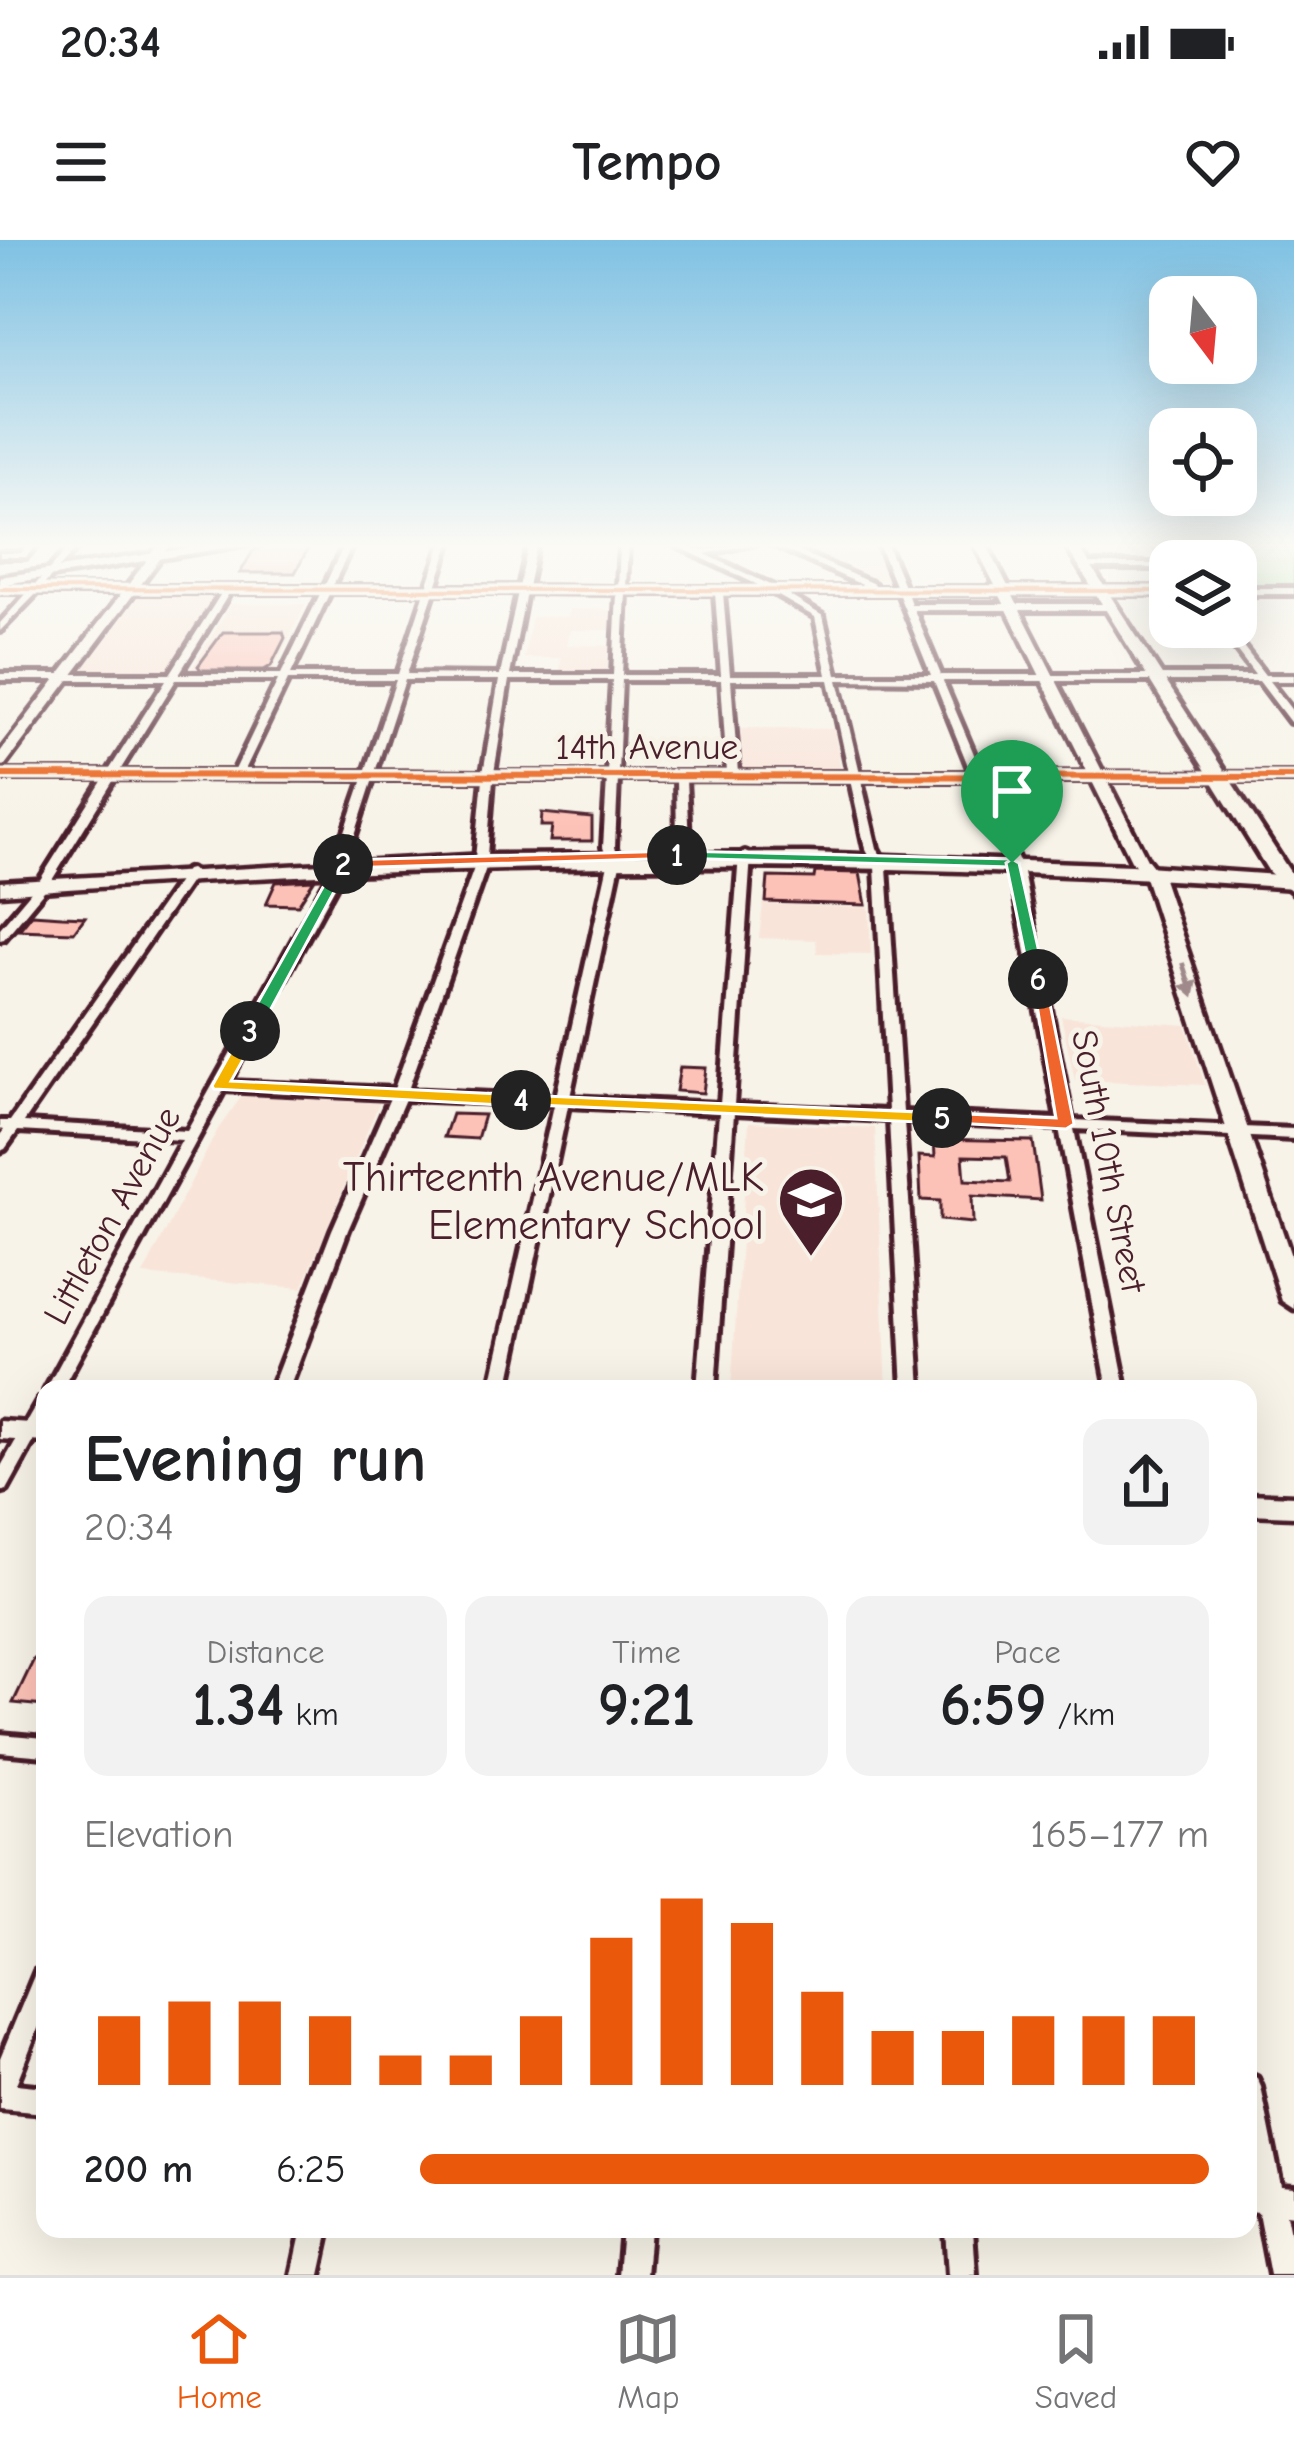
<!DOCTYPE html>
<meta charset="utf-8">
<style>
:root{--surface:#fff;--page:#f2f2f2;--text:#202124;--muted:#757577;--line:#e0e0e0;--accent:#ea580c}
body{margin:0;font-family:"Comic Neue",sans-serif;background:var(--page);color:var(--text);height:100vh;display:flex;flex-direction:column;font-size:45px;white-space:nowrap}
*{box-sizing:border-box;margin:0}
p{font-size:39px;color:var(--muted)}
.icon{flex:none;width:66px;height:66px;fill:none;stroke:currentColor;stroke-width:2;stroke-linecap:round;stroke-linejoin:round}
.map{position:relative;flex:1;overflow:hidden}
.side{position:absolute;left:36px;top:1140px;width:1221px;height:858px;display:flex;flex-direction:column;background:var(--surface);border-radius:24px;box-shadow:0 12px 48px #0002}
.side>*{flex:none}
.needle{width:78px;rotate:164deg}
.fabs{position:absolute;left:1149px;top:36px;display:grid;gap:24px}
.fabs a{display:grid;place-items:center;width:108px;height:108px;border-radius:24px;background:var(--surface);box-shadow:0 12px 48px #0002;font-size:60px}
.pin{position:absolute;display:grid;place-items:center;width:102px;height:102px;color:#fff;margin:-123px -51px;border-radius:50% 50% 50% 0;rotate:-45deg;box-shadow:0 0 12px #0007}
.pin .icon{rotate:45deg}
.km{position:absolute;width:60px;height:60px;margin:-30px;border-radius:50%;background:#222;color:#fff;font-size:33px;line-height:60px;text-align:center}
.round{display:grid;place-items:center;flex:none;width:126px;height:126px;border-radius:24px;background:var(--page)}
.headline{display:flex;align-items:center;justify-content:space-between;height:204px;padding:0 48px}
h1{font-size:66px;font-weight:700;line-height:90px}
.figures{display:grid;grid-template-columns:repeat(3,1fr);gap:18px;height:204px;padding:12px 48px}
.figures div{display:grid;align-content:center;border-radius:24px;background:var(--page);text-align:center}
.figures b{font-size:60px;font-weight:700}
.figures small{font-size:33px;font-weight:400}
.figures p{font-size:33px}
.chart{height:336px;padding:24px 48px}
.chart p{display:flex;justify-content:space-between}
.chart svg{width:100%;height:216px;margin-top:12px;stroke:var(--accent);stroke-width:6}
ul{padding:0 48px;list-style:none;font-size:39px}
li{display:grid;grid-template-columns:192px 144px 1fr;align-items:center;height:90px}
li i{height:30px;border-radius:15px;background:var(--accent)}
.status{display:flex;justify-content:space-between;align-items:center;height:84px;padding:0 60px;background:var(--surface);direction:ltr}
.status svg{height:33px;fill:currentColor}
header{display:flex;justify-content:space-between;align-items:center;height:156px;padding:0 48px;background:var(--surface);font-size:54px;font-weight:700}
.dock{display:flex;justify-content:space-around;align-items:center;height:168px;border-top:3px solid var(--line);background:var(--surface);font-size:33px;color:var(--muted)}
.dock a{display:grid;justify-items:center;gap:6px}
.dock .current{color:var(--accent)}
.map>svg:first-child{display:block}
.built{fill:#f9e4d9}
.green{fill:#b5ecaf;stroke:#80866d;stroke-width:3}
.building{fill:#fdc2b7;stroke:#4a1f2b;stroke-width:3;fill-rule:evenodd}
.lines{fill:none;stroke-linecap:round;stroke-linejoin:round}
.street-casing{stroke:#4a1f2b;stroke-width:10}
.secondary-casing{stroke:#4a1f2b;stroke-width:9}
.primary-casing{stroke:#4a1f2b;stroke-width:9}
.street{fill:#f7f3e8;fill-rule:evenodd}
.secondary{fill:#f7f3e8;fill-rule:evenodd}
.primary{fill:#f7f3e8;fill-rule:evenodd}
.cycleway-casing{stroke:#f7f3e8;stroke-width:7}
.cycleway{fill:#e8590c;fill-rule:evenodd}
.oneway{fill:#a0898a}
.split-1{fill:#22a559;stroke:#fff;stroke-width:3}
.split-2{fill:#f0652b;stroke:#fff;stroke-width:3}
.split-3{fill:#22a559;stroke:#fff;stroke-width:3}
.split-4{fill:#f5b400;stroke:#fff;stroke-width:3}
.split-5{fill:#f5b400;stroke:#fff;stroke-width:3}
.split-6{fill:#f0652b;stroke:#fff;stroke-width:3}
.split-7{fill:#22a559;stroke:#fff;stroke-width:3}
.labels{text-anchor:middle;stroke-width:10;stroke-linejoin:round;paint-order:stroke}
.far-street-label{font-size:36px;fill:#4a1f2b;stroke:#f7f3e8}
.poi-label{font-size:42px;fill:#4a1f2b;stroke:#f7f3e8;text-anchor:end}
</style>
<div class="status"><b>20:34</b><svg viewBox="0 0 49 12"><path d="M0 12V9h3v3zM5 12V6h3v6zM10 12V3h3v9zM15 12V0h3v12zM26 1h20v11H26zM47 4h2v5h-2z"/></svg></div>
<header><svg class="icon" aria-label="menu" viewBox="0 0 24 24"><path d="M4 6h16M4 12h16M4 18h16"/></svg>Tempo<svg class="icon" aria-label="heart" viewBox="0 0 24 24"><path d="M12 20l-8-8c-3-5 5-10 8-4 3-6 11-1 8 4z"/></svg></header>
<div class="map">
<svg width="1294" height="2035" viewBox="0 0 1294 2035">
<rect width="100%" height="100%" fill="#f7f3e8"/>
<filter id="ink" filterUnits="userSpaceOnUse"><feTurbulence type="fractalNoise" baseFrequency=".00833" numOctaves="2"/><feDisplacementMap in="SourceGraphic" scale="24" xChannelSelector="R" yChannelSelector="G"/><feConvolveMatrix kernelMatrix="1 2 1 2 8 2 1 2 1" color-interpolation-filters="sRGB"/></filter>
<g filter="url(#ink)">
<g class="built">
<path d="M774 303H867L884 310 900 350H880Z"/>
<path d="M141 353H218L172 432H81Z"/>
<path d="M231 364H306L272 432H190Z"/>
<path d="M569 369 610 370 611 390H570L567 405 609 406 607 433H560L561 418H524L532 377H568Z"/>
<path d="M740 488 834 489 841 532 743 531Z"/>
<path d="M763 664 869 668 871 714 817 713 816 700 759 698Z"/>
<path d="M1061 776 1186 785 1205 845 1075 840Z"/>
<path d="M242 856 379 863 302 1048 143 1035 218 889Z"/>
<path d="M749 882 875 888 887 1149H731Z"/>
</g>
<path class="green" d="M1168 303H1294V347H1236V321H1182Z"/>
<g class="building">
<path d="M311 303 295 333H240L253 311 264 306Z"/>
<path d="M223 392H283L285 398 271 426 264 430H201L198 426Z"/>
<path d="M542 573 592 578V601H550L552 586H541Z"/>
<path d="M815 632 860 633 866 665 766 662 768 637 814 638Z"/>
<path d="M314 640 298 665 266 664 276 642Z"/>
<path d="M32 674 62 676 85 677 74 692 19 690Z"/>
<path d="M680 827 706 828 703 853 676 851Z"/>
<path d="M452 874 484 875 477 899 444 897Z"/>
<path d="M934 899 1033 901 1041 960 972 956 973 983 940 980V961L921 960 919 916 935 917ZM963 916 1006 917 1010 942 965 940Z"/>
<path d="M34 1419 45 1420V1466L13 1463Z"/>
</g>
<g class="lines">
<g class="street-casing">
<g id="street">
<path d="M29 303H38L26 317H0V313H21Z"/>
<path d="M73 303H81L42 347H324L345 303H353L332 347H427L442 303H450L436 347H519L529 303H537L528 347 618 348 620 303H628L626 348H764L671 303C683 303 691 310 702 310 719 310 737 303 755 303L705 314 777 348H869L769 303H780L874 344 873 348H896L878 303H886L905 348H1170V354L907 353 911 364H1110L1114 367 1110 370H914L941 435H1255L1219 387H1228L1265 435H1294V441H1269L1294 473V483L1290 482 1259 441H943L982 533 1294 534V540H984L1023 632 1072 880 1294 889V899L1074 889 1126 1149H1108L1059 888 904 881 921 1149H903L889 880 734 873 715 1149H697L719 873 568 866 508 1149H490L554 865 405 859 348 990 289 1149H271L332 990 390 858 224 850 62 1149 45 1151 182 900 18 891 5 909 0 911V895L4 890 0 889V881H10L186 630 190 629 196 633 24 882 187 891 331 632 363 539 115 538 49 645 4 699 0 700V688L38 643 104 538H0V532H108L166 440H0V434H170L222 352H38L0 391V383L28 352H0V346L33 347ZM230 352H321L281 434H179ZM330 352H425L398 434H291ZM434 352H518L500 435 407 434ZM526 352 617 353 613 435H510ZM626 353H715L721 435H622ZM723 353H773L815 377 827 435H730ZM785 353H898L931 435H837L823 376ZM176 440H278L234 532H119ZM288 440H396L365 532H244ZM405 440H499L483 533 375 532ZM509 440H612L607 533H494ZM622 440H721L727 533H618ZM731 440H829L849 533H738ZM838 440 934 441 971 533H860ZM373 539H483L474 628 394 849 229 842 343 632ZM493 539H607L603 607 608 624 556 857 408 850 486 628ZM618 539H676L677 603 683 606 689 603 686 539 850 540 865 608 875 627 888 871 734 865 751 615 745 612 739 615 720 864 570 857 620 624 615 607ZM861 540H974L1011 632 1057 879 903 872 887 627 877 608Z"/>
<path d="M1153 303H1161L1175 321 1168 323Z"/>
<path d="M1084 324H1170V328H1081Z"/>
<rect x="1236" y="348" width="58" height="6"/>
<path d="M45 1158V1181L7 1250 0 1252V1228L39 1160Z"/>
<path d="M0 1494 45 1498V1516L0 1512Z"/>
<path d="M45 1727V1771L16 1844 45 1847V1873L0 1869V1818L36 1731Z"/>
<path d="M1248 1834 1257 1838 1261 1847 1281 1946 1294 1947V1975L1286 1974 1294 2013V2035H1270L1258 1972 1248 1971V1943H1253L1248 1919Z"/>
<path d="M302 1989H330L320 2035H292Z"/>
<path d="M622 1989H650L646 2035H618Z"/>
<path d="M945 1989H973L976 2035H948Z"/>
</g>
</g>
<g class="secondary-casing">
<g id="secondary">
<path d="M160 303H172L5 525 0 527V512Z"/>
<path d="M974 303H986L1147 619 1163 639 1294 1025V1069L1282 1061 1146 640 1131 620Z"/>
<path d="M1064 303H1076L1294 638V653L1269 632Z"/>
<path d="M0 1181 45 1184V1202L0 1199Z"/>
<path d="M1248 1254 1294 1256V1276L1248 1274Z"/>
</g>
</g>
<g class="primary-casing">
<g id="primary">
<path d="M221 303H254L0 345V337Z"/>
<path d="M808 613 1131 625 1294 636V648C860 617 434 621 0 654V642L485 615Z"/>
</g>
</g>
<use href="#street" class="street"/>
<use href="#secondary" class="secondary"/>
<use href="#primary" class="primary"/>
<g class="cycleway-casing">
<g id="cycleway">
<path d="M0 347 1170 349V353L0 351Z"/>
<path d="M0 532 1294 534V540L0 538Z"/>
</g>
</g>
<use href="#cycleway" class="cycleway"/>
</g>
<defs><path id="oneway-solid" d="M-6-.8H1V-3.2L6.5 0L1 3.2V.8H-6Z" transform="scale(3)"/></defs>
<use class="oneway" href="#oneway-solid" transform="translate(1188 740) rotate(72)"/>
</g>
<linearGradient id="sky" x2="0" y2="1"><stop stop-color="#7fc1e3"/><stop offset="0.52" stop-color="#fbfaf5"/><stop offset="1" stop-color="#fbfaf5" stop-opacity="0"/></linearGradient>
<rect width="1294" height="588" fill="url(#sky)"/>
<path class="split-1" d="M677 611 1012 619 1019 623 1012 627 672 618Z"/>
<path class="split-2" d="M677 611 682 618 343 628 336 624 343 620Z"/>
<path class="split-3" d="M343 620 349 624 259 791 245 794 242 791 336 624Z"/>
<path class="split-4" d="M245 787 259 791 231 841 521 855 530 860 521 866 214 849 212 846Z"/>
<path class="split-5" d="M521 855 942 873 951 878 942 883 515 864V857Z"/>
<path class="split-6" d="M1032 736 1045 739 1074 884 1066 889 936 882V874L942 873 1056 878Z"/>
<path class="split-7" d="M1012 619 1019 623 1045 739 1038 744 1030 739 1006 623Z"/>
<defs>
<g id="school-pin" transform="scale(3.45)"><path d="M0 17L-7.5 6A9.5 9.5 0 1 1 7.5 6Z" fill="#4a1f2b" stroke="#f7f3e8"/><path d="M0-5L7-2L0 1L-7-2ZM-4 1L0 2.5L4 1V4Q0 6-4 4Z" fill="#fff"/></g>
</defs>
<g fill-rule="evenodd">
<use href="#school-pin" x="811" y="960"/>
</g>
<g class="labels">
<g class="far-street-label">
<text x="647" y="519">14th Avenue</text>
<text transform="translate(1110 921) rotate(79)" y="13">South 10th Street</text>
<text transform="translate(111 975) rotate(-61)" y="13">Littleton Avenue</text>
</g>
<g class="poi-label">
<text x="764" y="951">Thirteenth Avenue/MLK<tspan x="764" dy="48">Elementary School</tspan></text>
</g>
</g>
</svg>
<div class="fabs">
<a><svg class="needle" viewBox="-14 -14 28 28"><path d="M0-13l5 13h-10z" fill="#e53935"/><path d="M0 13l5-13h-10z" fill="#757577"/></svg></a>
<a><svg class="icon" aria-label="locate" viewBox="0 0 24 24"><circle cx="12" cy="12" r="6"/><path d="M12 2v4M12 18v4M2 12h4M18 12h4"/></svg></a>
<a><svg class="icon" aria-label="layers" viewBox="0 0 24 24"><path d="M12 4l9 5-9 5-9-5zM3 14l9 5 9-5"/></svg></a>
</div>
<div class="pin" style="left:1012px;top:623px;background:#1e9e55"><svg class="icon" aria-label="arrive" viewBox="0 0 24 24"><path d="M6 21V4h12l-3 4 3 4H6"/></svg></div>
<b class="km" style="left:677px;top:615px">1</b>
<b class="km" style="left:343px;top:624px">2</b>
<b class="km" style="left:250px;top:791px">3</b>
<b class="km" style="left:521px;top:860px">4</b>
<b class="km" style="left:942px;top:878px">5</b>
<b class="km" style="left:1038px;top:739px">6</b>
<section class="side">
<div class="headline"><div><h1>Evening run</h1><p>20:34</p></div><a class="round"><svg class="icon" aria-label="share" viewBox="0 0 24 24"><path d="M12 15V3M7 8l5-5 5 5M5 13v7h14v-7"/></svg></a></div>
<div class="figures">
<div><p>Distance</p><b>1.34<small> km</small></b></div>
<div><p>Time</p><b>9:21</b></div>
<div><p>Pace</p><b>6:59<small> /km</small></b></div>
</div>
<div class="chart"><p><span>Elevation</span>165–177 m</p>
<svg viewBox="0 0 160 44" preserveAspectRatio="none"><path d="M5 44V30M15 44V27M25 44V27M35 44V30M45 44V38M55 44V38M65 44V30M75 44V14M85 44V6M95 44V11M105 44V25M115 44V33M125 44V33M135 44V30M145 44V30M155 44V30"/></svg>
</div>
<ul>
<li><b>200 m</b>6:25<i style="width:100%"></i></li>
</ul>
</section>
</div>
<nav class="dock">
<a class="current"><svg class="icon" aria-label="home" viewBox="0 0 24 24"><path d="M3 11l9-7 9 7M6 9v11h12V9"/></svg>Home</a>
<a><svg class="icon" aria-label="map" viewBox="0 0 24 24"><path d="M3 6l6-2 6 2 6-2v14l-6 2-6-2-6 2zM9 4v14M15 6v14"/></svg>Map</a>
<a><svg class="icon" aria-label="saved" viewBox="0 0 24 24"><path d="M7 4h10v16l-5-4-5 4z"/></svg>Saved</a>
</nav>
